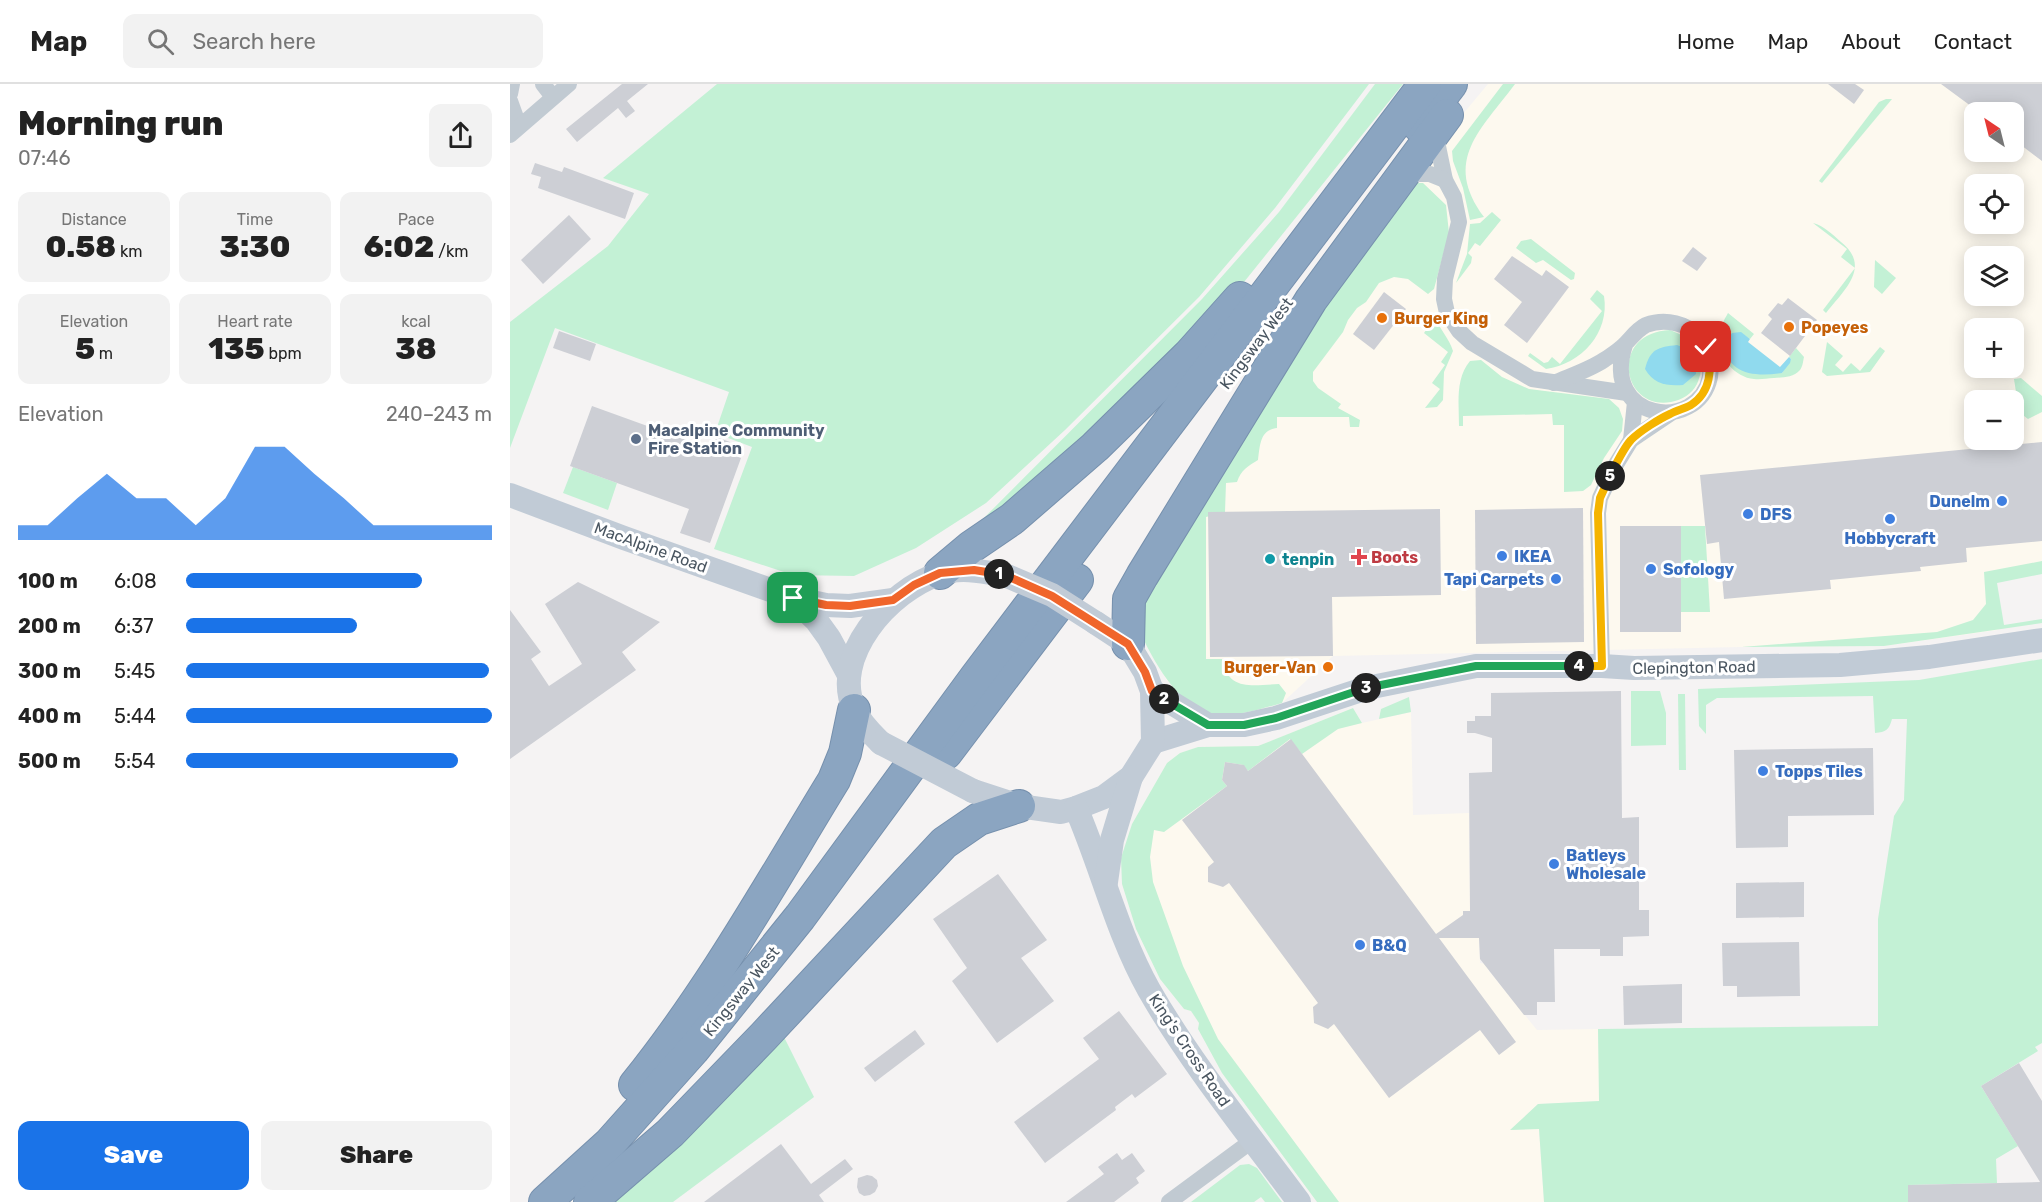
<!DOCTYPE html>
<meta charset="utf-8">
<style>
:root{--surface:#fff;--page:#f2f2f2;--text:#222;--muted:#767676;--line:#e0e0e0;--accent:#1a73e8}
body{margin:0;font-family:Rubik,sans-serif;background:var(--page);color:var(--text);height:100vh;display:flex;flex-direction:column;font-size:22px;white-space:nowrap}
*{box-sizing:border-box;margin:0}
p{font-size:20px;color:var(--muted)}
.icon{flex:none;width:33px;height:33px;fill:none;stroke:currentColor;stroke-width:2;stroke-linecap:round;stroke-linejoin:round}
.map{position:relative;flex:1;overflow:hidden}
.side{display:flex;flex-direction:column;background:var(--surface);width:510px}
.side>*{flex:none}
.needle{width:39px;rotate:325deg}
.controls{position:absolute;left:1454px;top:18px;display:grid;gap:12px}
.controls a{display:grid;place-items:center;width:60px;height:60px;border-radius:12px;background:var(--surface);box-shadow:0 3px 15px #0003;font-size:30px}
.pin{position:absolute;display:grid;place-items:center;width:51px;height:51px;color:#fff;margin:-26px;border-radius:12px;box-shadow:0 3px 9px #0006}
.km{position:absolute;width:30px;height:30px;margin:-15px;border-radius:50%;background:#222;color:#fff;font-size:16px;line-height:30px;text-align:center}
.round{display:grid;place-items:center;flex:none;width:63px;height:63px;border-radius:12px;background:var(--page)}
.head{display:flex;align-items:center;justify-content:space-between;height:102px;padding:0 18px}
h1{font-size:33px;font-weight:800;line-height:45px}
.metrics{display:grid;grid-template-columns:repeat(3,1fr);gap:9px;height:102px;padding:6px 18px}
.metrics div{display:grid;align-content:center;border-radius:12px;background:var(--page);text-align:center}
.metrics b{font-size:30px;font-weight:800}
.metrics small{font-size:16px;font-weight:400}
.metrics p{font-size:16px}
.chart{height:168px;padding:12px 18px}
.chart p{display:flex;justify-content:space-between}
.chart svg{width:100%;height:108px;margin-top:6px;fill:var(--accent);opacity:.7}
.action{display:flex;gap:12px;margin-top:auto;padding:12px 18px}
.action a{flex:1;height:69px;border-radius:12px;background:var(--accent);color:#fff;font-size:24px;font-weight:800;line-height:69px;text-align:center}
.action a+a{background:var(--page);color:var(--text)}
ul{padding:0 18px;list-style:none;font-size:20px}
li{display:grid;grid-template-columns:96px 72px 1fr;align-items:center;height:45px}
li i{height:15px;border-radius:8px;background:var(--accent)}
header{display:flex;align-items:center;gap:36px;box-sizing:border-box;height:84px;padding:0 30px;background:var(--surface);border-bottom:2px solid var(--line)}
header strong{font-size:28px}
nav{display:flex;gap:33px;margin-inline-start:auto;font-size:21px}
.search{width:420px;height:54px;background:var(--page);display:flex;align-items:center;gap:15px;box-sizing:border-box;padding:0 21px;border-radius:12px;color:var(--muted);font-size:22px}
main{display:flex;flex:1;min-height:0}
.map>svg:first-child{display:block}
.commercial{fill:#fdf9ef;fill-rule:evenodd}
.green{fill:#c3f1d5}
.water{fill:#90daee}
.building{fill:#cdcfd5}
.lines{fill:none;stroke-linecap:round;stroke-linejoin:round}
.highway-casing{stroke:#7690ad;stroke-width:34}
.street{stroke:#c1cad2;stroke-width:16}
.secondary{stroke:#c1cbd6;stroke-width:24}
.highway{stroke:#8ba5c1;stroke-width:32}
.secondary-bridge{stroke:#c1cbd6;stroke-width:24}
.split-1-casing{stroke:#fff;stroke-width:12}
.split-2-casing{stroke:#fff;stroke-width:12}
.split-3-casing{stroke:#fff;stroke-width:12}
.split-4-casing{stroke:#fff;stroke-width:12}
.split-5-casing{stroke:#fff;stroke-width:12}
.split-6-casing{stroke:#fff;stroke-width:12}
.split-1{stroke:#f0652b;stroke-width:8}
.split-2{stroke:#f0652b;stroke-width:8}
.split-3{stroke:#22a559;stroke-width:8}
.split-4{stroke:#22a559;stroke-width:8}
.split-5{stroke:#f5b400;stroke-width:8}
.split-6{stroke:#f5b400;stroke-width:8}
.food-dot{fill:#e8710a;stroke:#fff;stroke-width:2}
.service-dot{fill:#5c6f8a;stroke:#fff;stroke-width:2}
.shop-dot{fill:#3f7fe0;stroke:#fff;stroke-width:2}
.health-dot{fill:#e0444e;stroke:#fff;stroke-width:2}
.culture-dot{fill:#0f9aa8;stroke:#fff;stroke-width:2}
.labels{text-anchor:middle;stroke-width:6;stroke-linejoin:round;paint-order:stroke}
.food-label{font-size:16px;font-weight:bold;fill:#c56008;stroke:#fff;text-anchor:start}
.street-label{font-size:16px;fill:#4a5661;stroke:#fff}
.service-label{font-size:16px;font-weight:bold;fill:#4e5e75;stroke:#fff;text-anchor:start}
.shop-label{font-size:16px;font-weight:bold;fill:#366cbe;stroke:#fff;text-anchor:start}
.health-label{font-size:16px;font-weight:bold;fill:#be3a42;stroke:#fff;text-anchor:start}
.culture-label{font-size:16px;font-weight:bold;fill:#0d838f;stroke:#fff;text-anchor:start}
</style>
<header>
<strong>Map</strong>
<div class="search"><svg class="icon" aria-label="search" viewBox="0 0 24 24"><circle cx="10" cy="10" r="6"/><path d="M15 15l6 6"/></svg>Search here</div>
<nav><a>Home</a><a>Map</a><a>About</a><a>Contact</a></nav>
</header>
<main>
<section class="side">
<div class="head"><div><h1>Morning run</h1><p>07:46</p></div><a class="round"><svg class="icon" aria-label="share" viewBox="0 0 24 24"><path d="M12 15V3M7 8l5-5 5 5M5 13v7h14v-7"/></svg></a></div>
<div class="metrics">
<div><p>Distance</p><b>0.58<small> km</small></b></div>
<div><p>Time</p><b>3:30</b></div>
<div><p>Pace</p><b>6:02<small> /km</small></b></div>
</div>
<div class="metrics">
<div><p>Elevation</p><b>5<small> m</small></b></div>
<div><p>Heart rate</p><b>135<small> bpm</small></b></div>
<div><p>kcal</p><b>38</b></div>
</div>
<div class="chart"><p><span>Elevation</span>240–243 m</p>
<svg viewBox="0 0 160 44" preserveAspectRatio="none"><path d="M0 44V38L10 38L20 27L30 17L40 27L50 27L60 38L70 27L80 6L90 6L100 17L110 27L120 38L130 38L140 38L150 38L160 38V44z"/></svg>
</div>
<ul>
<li><b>100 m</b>6:08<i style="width:77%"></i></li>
<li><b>200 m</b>6:37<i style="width:56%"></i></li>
<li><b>300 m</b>5:45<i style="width:99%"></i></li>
<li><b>400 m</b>5:44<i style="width:100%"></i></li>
<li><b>500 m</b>5:54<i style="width:89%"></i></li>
</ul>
<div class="action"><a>Save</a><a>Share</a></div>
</section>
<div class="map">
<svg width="1532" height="1118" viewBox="0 0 1532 1118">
<rect width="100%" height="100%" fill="#f5f3f3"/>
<g class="commercial">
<path d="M978 0H1532V482L1480 491 1488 546 1374 562 1231 563 823 572 772 619 738 628 657 597 627 540 888 108ZM1464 28H1503V68H1464ZM1464 100H1503V140H1464ZM1464 172H1503V212H1464ZM1464 244H1503V284H1464ZM1464 316H1503V356H1464Z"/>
<path d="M843 624 852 639 901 628 903 731 959 729 960 827 969 854 970 879 978 880 979 887 1027 946 1088 945 1090 1017 1028 1020 1001 1046 1029 1044 1034 1118H807L712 989 688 945 689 939 681 927 674 925 650 895 626 845 612 800 622 740 657 679 670 669 688 663 748 662Z"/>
</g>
<g class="green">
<path d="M207 0H859L765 124 689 213 555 346 476 419 406 464 344 492 283 491 204 465 242 363 205 349 219 308 45 244 0 364V238L98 162 139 110 93 94Z"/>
<path d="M865 0H893L722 213 561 375 455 453 692 215 769 128Z"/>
<path d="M993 0H1005C971 46 932 76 974 133L960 136 953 104 943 77 942 67Z"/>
<path d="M1376 15H1382L1312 99 1309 97 1369 18Z"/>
<path d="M900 99H913L936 121 939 149 924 205 918 210 898 195 884 193 869 199 856 218 847 224 838 236 833 248 803 288V297L808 304 831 320 828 324 850 336 849 343H840L839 333H767V344C750 346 750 361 748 376 738 382 731 386 727 398L716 399 715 428 696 433V575H712C718 608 743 601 769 600L776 609 772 619C747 626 716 637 690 626 665 616 637 567 628 542 626 535 627 526 626 519L837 173Z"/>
<path d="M982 128 991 136 970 162 965 159 958 169 962 173 961 179 946 199 957 170 960 140 970 139Z"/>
<path d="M1303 139C1314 142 1322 150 1331 158 1362 183 1334 206 1316 229L1313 226 1345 184 1331 173 1337 165Z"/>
<path d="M1021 155 1065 189 1064 195 1061 196 1033 176 1026 179 1006 164 1011 157Z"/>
<path d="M1365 176 1386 194 1372 210 1364 203Z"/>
<path d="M1087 206 1094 212C1100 249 1071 280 1036 285L1018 272 1020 269 1034 279 1038 278 1042 273 1050 280 1092 227 1080 215Z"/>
<path d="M1218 229 1244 250 1240 255 1231 249 1213 256 1214 265 1218 276 1272 289 1281 275 1279 273 1286 264 1294 273C1293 277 1293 282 1290 286 1283 294 1273 293 1264 294 1257 294 1251 296 1244 295 1224 293 1207 272 1209 251 1210 243 1214 236 1218 229Z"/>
<path d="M925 233C930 246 939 254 943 267L934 288 933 316 927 323 915 324 930 305 922 299 935 281 931 278 938 268 914 249Z"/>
<path d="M1160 246C1183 254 1199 275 1187 300 1182 310 1172 316 1161 318 1112 327 1098 249 1160 246Z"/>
<path d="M1317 258 1333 272 1325 281 1333 288 1341 279 1350 287 1370 263 1375 267 1360 288 1317 292 1312 288Z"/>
<path d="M971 276 992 293 1019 305 1099 315 1109 324 1113 335 1112 347 1094 374 1081 401 1073 407 1054 408V341H1043L1042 330 953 332V342H949C949 320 945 295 960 277Z"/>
<path d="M1511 294 1532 312V328L1518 335 1509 328 1504 295Z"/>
<path d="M63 383 107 399 98 426 53 409Z"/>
<path d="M1171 442H1195L1200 528H1171Z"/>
<path d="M1532 477V490L1487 499 1494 541 1532 535V539L1374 562 1231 563 1427 548 1463 536 1476 520 1474 488Z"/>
<path d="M1532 575V959L1525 963 1528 967 1471 1002 1508 1062 1486 1075 1487 1099 1398 1101V1118H1034L1029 1045 1000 1046 1028 1020 1089 1017 1088 945 1368 942V835L1384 732 1394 716 1397 635H1382C1379 646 1376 648 1365 649L1363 612 1207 614 1196 621V650L1189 642 1188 605 1409 596Z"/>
<path d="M1121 607H1150L1156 629V661L1121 662Z"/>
<path d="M1168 610H1175L1176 686H1169Z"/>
<path d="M899 613 901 628 869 635 871 625Z"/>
<path d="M843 624 852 639 828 645 792 670 780 655 738 687 733 681 715 678 712 696 717 702 654 748 644 746 640 773 643 798 673 882 708 955 829 1118H807L712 989 688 945 689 939 681 927 674 925 650 895 626 845 612 800 611 774 622 740 657 679 670 669 688 663 748 662Z"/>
<path d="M274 953 304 1013 163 1118H94Z"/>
<path d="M739 1080 747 1084 772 1118H755L751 1113 744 1118H681L730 1081Z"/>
</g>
<g class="water">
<path d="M1231 248 1240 255 1238 258 1270 283 1279 273 1281 275 1280 279 1272 289C1244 293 1216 291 1213 256L1217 255 1222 249Z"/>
<path d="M1167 261 1179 266 1185 278 1186 290 1173 301C1155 302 1144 300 1135 285 1140 265 1148 263 1167 261Z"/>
</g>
<g class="building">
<path d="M112 0H138L117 17 125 27 116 34 108 24 67 58 56 45Z"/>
<path d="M1318 0H1345L1354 6 1344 20Z"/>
<path d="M1431 0H1532V77L1503 55V28H1469Z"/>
<path d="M25 79 52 88 54 83 124 109 115 135 28 104 31 93 21 90Z"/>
<path d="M59 131 81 155 33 200 11 176Z"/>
<path d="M1183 163 1197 174 1187 187 1172 177Z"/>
<path d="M1002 172 1032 192 1036 186 1059 203 1017 259 994 241 1012 218 984 195Z"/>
<path d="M874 208 896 225 864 266 843 250Z"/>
<path d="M1278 214 1307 236 1280 272 1251 249 1262 235 1258 231 1268 219 1272 221Z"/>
<path d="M49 247 86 260 80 277 43 264Z"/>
<path d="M82 322 201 365 206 353 220 358 218 363 222 364 220 370 231 374 200 459 170 449 179 425 60 382Z"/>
<path d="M1532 358V457L1456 464 1457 478 1410 483 1411 487 1320 496 1321 505 1214 515 1209 458 1197 460 1190 391Z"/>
<path d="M1073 424 1074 558 966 560 965 426Z"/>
<path d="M930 425 931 511 822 513 823 572 700 573 698 428Z"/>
<rect x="1110" y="442" width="61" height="106"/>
<path d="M68 498 150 538 112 568 126 586 0 675V526L31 568 21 575 39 602 72 580 35 520Z"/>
<path d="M1111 607 1112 734 1129 733V826H1139V852L1113 853V872H1090V865H1044L1045 918H1027V931H1014L970 875 969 854H929L1006 958 989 971 970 946 879 1014 824 940 818 945 804 939 803 923 808 919 719 799 713 803 698 798V783L704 778 672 736 717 702 712 696 715 678 734 681 738 687 781 655 926 850 953 831V827H960L959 689 982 688V654L965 649H957V637H965V632H981V609Z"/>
<path d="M1363 664 1364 731 1278 732V763L1226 764 1224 666Z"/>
<path d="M488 790 537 856 511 874 544 917 487 959 442 897 457 884 423 835Z"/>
<path d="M1294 798V833L1226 834V799Z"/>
<path d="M1289 858 1290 912 1227 913V902H1213L1212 859Z"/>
<path d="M1172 900V939L1114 941 1113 902Z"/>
<path d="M609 927 657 990 625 1014 622 1010 605 1023 606 1026 535 1079 504 1038 589 975 573 954Z"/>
<path d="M405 946 415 960 365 998 354 984Z"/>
<path d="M1509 979 1532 1017V1118H1398V1101L1530 1098 1471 1002Z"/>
<path d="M271 1060 301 1100 335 1075 343 1085 309 1111 314 1118H194Z"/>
<path d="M607 1069 612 1076 622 1069 635 1087 626 1094 629 1099 604 1118H556L594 1090 588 1083Z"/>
<path d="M357 1091 362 1092 367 1096 368 1102 365 1108 360 1111 354 1112 349 1109 347 1103 348 1094Z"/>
</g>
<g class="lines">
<g class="highway-casing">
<g id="highway">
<path d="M909 42 941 0"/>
<path d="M430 489 461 463 502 435 585 363 679 271 730 214"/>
<path d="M618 560 619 515 632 492 801 216 937 31"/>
<path d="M436 669 567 496"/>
<path d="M125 1001C201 907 261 799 324 696L335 669 344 626"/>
<path d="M35 1118 100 1059 183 966 290 833 466 593 915 0"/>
<path d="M80 1118 160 1049 254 952 434 759 469 735 509 722"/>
</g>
</g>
<g class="street">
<path d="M33 0 43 13"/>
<path d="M0 10 2 0"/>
<path d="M0 17 9 42"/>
<path d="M925 48 935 96 944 113 949 138 935 195 934 215 937 229 949 247 962 259 1022 295 1117 309"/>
<path d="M0 51 59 0"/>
<path d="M893 90H920L935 96"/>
<path d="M1044 299C1060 292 1079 286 1094 276 1100 272 1107 268 1112 263 1120 256 1126 246 1136 241 1155 234 1178 239 1190 254 1199 265 1202 280 1200 293 1188 350 1090 337 1115 261"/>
<path d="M1121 356 1125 318"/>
<path d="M1092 582 1088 429 1090 414 1105 382 1121 356 1161 329"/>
<path d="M659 1118 743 1056"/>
</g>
<g class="secondary">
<path d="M0 411 114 454 283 514 316 521 340 522 383 516"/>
<path d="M283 514 306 536 319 554 339 591"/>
<path d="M642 607 698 641"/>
<path d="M643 658 698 641H734L766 634 857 604 966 582H1092L1124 584 1330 581 1419 573 1532 556"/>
<path d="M371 659C361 649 351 640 345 627 319 573 380 506 429 490 451 482 475 488 497 492"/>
<path d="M463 707 509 722 551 728 566 724 594 713 621 693 643 658 642 607 635 588 618 560 586 539"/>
<path d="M566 724C592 784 607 849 639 906 682 981 738 1049 789 1118"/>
<path d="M596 798 602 756 621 693"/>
</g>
<use href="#highway" class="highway"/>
<g class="secondary-bridge">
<path d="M497 492 542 511 586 539"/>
<path d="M371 659 463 707"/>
</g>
</g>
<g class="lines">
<g class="split-1-casing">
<path id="split-1" d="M283 514 316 521 340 522 383 516 404 501 430 489 464 486 489 490"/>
</g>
<g class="split-2-casing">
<path id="split-2" d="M489 490 497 492 542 512 618 560 635 588 642 607 654 615"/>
</g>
<g class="split-3-casing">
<path id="split-3" d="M654 615 698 641H734L766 634 856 604"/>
</g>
<g class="split-4-casing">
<path id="split-4" d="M856 604 966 582H1069"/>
</g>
<g class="split-5-casing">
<path id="split-5" d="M1069 582H1092L1088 429 1090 414 1100 392"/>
</g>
<g class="split-6-casing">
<path id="split-6" d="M1100 392C1106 380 1113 365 1121 356 1130 347 1149 335 1160 330 1167 326 1174 325 1181 321 1201 308 1203 284 1196 263"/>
</g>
<use href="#split-1" class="split-1"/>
<use href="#split-2" class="split-2"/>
<use href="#split-3" class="split-3"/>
<use href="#split-4" class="split-4"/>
<use href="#split-5" class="split-5"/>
<use href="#split-6" class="split-6"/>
</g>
<g class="food-dot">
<circle cx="872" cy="234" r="6"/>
<circle cx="1279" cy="243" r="6"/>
<circle cx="818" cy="583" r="6"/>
</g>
<circle class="service-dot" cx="126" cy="355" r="6"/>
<g class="shop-dot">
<circle cx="1492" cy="417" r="6"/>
<circle cx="1238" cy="430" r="6"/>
<circle cx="1380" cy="435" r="6"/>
<circle cx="992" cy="472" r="6"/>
<circle cx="1141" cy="485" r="6"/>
<circle cx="1046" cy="495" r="6"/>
<circle cx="1253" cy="687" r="6"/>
<circle cx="1044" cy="780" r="6"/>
<circle cx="850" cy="861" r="6"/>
</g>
<path class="health-dot" d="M846 464h6v6h6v6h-6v6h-6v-6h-6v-6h6z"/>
<circle class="culture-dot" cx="760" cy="475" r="6"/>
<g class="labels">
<g class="food-label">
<text x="884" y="240">Burger King</text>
<text x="1291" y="249">Popeyes</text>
<text x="806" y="589" text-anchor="end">Burger-Van</text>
</g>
<g class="street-label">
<text transform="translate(746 259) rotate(-53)" y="6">Kingsway West</text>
<text transform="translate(141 463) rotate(20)" y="6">MacAlpine Road</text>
<text transform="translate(1184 583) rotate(-1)" y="6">Clepington Road</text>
<text transform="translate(231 907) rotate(-51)" y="6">Kingsway West</text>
<text transform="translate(680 966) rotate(56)" y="6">King's Cross Road</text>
</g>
<g class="service-label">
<text x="138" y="352">Macalpine Community<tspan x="138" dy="18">Fire Station</tspan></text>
</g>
<g class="shop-label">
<text x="1480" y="423" text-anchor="end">Dunelm</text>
<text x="1250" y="436">DFS</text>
<text x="1380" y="460" text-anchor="middle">Hobbycraft</text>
<text x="1004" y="478">IKEA</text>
<text x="1153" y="491">Sofology</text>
<text x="1034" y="501" text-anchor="end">Tapi Carpets</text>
<text x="1265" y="693">Topps Tiles</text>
<text x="1056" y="777">Batleys<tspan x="1056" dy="18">Wholesale</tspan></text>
<text x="862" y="867">B&amp;Q</text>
</g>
<g class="health-label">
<text x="861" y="479">Boots</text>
</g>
<g class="culture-label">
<text x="772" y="481">tenpin</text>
</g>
</g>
</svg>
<div class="controls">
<a><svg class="needle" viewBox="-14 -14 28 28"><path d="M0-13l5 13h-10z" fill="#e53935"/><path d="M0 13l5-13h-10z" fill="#767676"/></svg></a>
<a><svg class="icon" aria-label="locate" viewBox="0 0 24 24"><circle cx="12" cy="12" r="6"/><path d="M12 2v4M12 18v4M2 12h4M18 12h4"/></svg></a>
<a><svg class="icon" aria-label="layers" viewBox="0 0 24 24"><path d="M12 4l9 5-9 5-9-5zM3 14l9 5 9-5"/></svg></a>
<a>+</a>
<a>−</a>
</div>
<div class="pin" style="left:283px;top:514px;background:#1e9e55"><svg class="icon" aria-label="arrive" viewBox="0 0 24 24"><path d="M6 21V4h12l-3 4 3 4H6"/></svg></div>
<div class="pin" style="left:1196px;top:263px;background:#d93025"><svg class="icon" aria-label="check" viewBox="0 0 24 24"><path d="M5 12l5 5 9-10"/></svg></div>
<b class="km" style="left:489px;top:490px">1</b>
<b class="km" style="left:654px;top:615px">2</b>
<b class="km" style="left:856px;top:604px">3</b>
<b class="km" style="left:1069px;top:582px">4</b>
<b class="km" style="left:1100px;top:392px">5</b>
</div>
</main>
